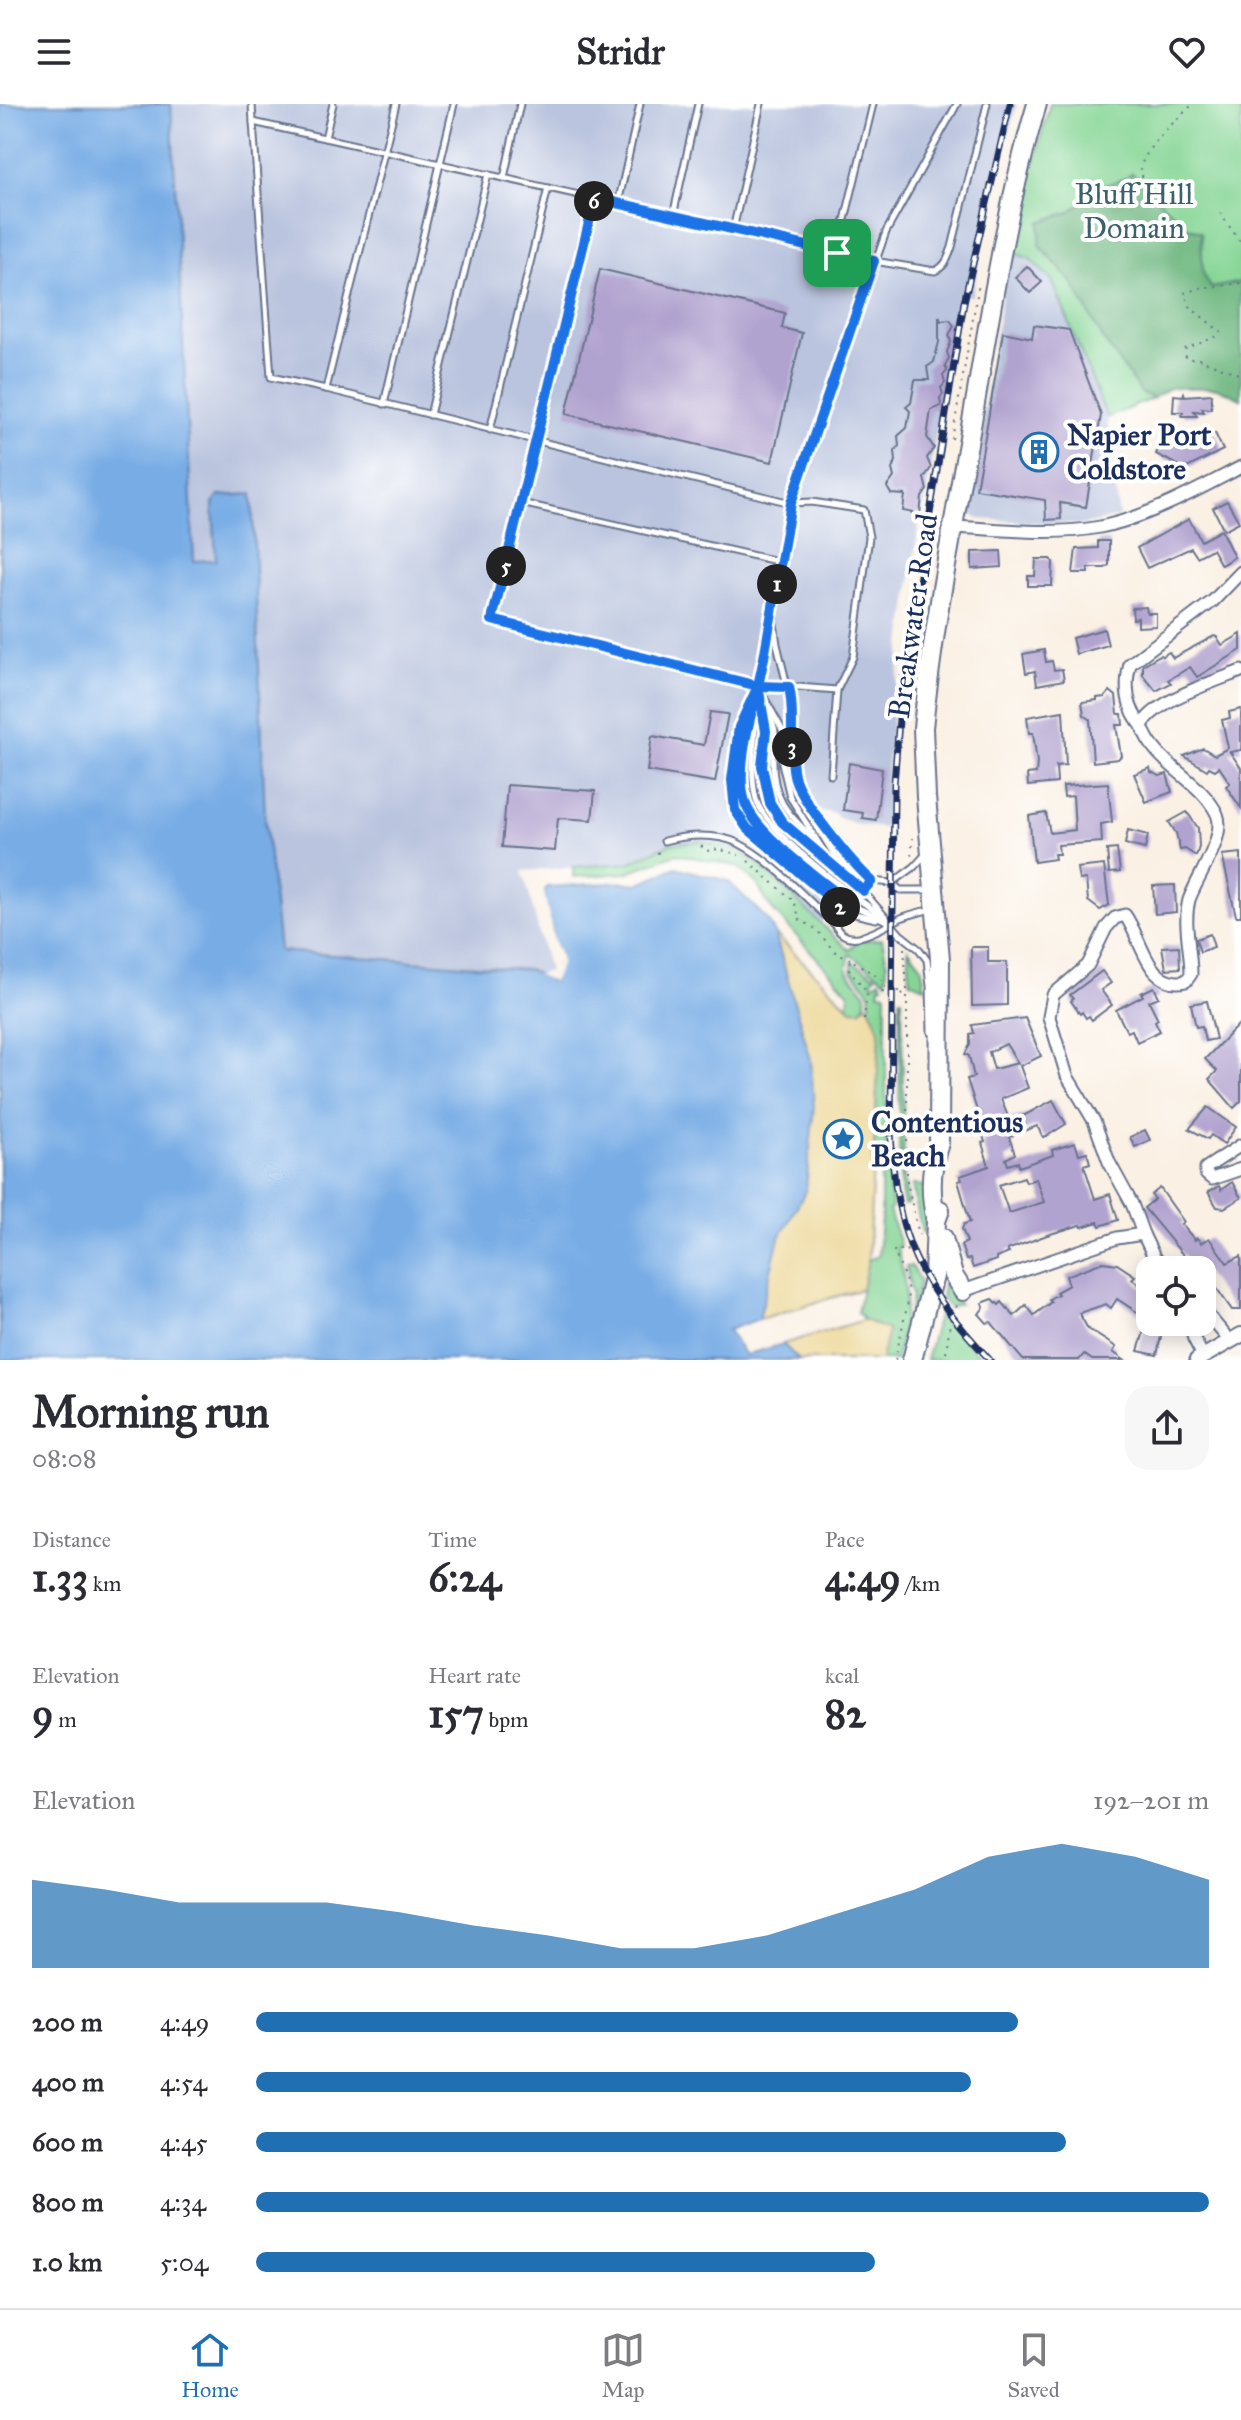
<!DOCTYPE html>
<meta charset="utf-8">
<style>
:root{--surface:#fff;--page:#f7f7f7;--text:#2b2b33;--muted:#7c7c81;--line:#e1e1e2;--accent:#1f6fb2}
body{margin:0;font-family:"IM FELL Great Primer",serif;background:var(--page);color:var(--text);height:100vh;display:flex;flex-direction:column;font-size:30px;white-space:nowrap}
*{box-sizing:border-box;margin:0}
p{font-size:26px;color:var(--muted)}
.icon{flex:none;width:44px;height:44px;fill:none;stroke:currentColor;stroke-width:2;stroke-linecap:round;stroke-linejoin:round}
.map{position:relative;height:1256px;overflow:hidden}
.side{display:flex;flex-direction:column;background:var(--surface);flex:1}
.side>*{flex:none}
.buttons{position:absolute;left:1136px;top:1152px;display:grid;gap:16px}
.buttons a{display:grid;place-items:center;width:80px;height:80px;border-radius:16px;background:var(--surface);box-shadow:0 4px 20px #0003;font-size:40px}
.pin{position:absolute;display:grid;place-items:center;width:68px;height:68px;color:#fff;margin:-34px;border-radius:16px;box-shadow:0 4px 12px #0006}
.km{position:absolute;width:40px;height:40px;margin:-20px;border-radius:50%;background:#222;color:#fff;font-size:22px;line-height:40px;text-align:center}
.round{display:grid;place-items:center;flex:none;width:84px;height:84px;border-radius:24px;background:var(--page)}
.headline{display:flex;align-items:center;justify-content:space-between;height:136px;padding:0 32px}
h1{font-size:44px;font-weight:700;line-height:60px}
.metrics{display:grid;grid-template-columns:repeat(3,1fr);gap:12px;height:136px;padding:8px 32px}
.metrics div{display:grid;align-content:center}
.metrics b{font-size:40px;font-weight:700}
.metrics small{font-size:22px;font-weight:400}
.metrics p{font-size:22px}
.chart{height:224px;padding:16px 32px}
.chart p{display:flex;justify-content:space-between}
.chart svg{width:100%;height:144px;margin-top:8px;fill:var(--accent);opacity:.7}
ul{padding:0 32px;list-style:none;font-size:26px}
li{display:grid;grid-template-columns:128px 96px 1fr;align-items:center;height:60px}
li i{height:20px;border-radius:10px;background:var(--accent)}
header{display:flex;justify-content:space-between;align-items:center;height:104px;padding:0 32px;background:var(--surface);font-size:36px;font-weight:700}
.tab-bar{display:flex;justify-content:space-around;align-items:center;height:112px;border-top:2px solid var(--line);background:var(--surface);font-size:22px;color:var(--muted)}
.tab-bar a{display:grid;justify-items:center;gap:4px}
.tab-bar .on{color:var(--accent)}
.map>svg:first-child{display:block}
.industrial{fill:#bac4de}
.green{fill:#86d595;stroke:#50827a;stroke-width:2}
.forest{fill:#6cb67e;stroke:#44726e;stroke-width:2}
.sand{fill:#eeda9e;stroke:#84847e;stroke-width:2}
.water{fill:#77ace5;stroke:#496ea2;stroke-width:2}
.pier{fill:#faf0e3}
.building{fill:#b1a3cf;fill-rule:evenodd}
.lines{fill:none;stroke-linecap:round;stroke-linejoin:round}
.service-casing{stroke:#69738d;stroke-width:9}
.minor-casing{stroke:#69738d;stroke-width:15}
.tertiary-casing{stroke:#69738d;stroke-width:18}
.trunk-casing{stroke:#69738d;stroke-width:22}
.path{stroke:#69738d;stroke-width:2;stroke-dasharray:2 6;stroke-linecap:butt}
.service{stroke:#fff;stroke-width:5}
.minor{stroke:#fff;stroke-width:11}
.tertiary{stroke:#fff;stroke-width:14}
.trunk{stroke:#fff;stroke-width:18}
.rail-casing{stroke:#1b2f5e;stroke-width:7}
.rail{stroke:#fff;stroke-width:4;stroke-dasharray:12;stroke-linecap:butt}
.route-casing{stroke:#fff;stroke-width:16}
.route{stroke:#1a73e8;stroke-width:10}
.labels{text-anchor:middle;stroke-width:8;stroke-linejoin:round;paint-order:stroke}
.park-label{font-size:30px;fill:#3b616e;stroke:#fff}
.poi-label{font-size:30px;font-weight:bold;fill:#1b2f5e;stroke:#fff;text-anchor:start}
.street-label{font-size:30px;fill:#1b2f5e;stroke:#fff}
</style>
<header><svg class="icon" aria-label="menu" viewBox="0 0 24 24"><path d="M4 6h16M4 12h16M4 18h16"/></svg>Stridr<svg class="icon" aria-label="heart" viewBox="0 0 24 24"><path d="M12 20l-8-8c-3-5 5-10 8-4 3-6 11-1 8 4z"/></svg></header>
<div class="map">
<svg width="1241" height="1256" viewBox="0 0 1241 1256">
<rect width="100%" height="100%" fill="#fff"/>
<filter id="ink" filterUnits="userSpaceOnUse"><feTurbulence type="fractalNoise" baseFrequency=".0125" numOctaves="2"/><feDisplacementMap in="SourceGraphic" scale="16" xChannelSelector="R" yChannelSelector="G"/><feConvolveMatrix kernelMatrix="1 2 1 2 8 2 1 2 1" color-interpolation-filters="sRGB"/></filter>
<filter id="wash" filterUnits="userSpaceOnUse"><feTurbulence type="fractalNoise" baseFrequency=".006" numOctaves="4" result="noise"/><feDisplacementMap in="SourceGraphic" scale="32" xChannelSelector="R" yChannelSelector="G"/><feGaussianBlur stdDeviation="1.8" result="paint"/><feColorMatrix in="noise" values="0 0 0 0 0 0 0 0 0 0 0 0 0 0 0 0 0 1.4 0 .05"/><feComposite in="paint" operator="in"/></filter>
<g filter="url(#wash)">
<rect width="100%" height="100%" fill="#faf0e3"/>
<g class="industrial">
<path d="M171 0H1017L991 95 972 192 958 190 925 398 919 417 894 599 887 663 886 719 884 724 860 721 839 714 834 709 818 707 815 704 808 711 812 715 775 760 832 806 821 819 758 760 720 741 700 737 669 740 629 759 523 767 549 867 536 870 530 866 279 847 265 713 213 400 216 456 194 457Z"/>
<path d="M1009 148 1029 154 1052 176 1107 314 1119 413 1083 421 978 415 968 406Z"/>
</g>
<g class="green">
<path d="M1050 0H1241V295L1217 284H1170L1153 294 1107 314 1052 176 1029 154 1009 148Z"/>
<path d="M700 737 739 747 758 760 849 846 858 837 882 835 887 859 886 876 850 850C849 853 847 862 847 864 850 881 878 885 861 906L851 905 848 901 849 889 769 802 756 778 736 762 676 750 626 769 573 773V763L629 759 669 740Z"/>
<path d="M908 845 921 861 925 883 910 877Z"/>
<path d="M852 858 876 872 871 876 873 880 880 876 883 881 880 882 879 888 886 889V1045L892 1103 889 1107 900 1141 897 1144C911 1193 906 1207 896 1256H881L887 1226 864 1216 857 1208 868 1156 878 1152 881 1114V1068L873 1067 880 926 869 902 871 891 867 884 852 867Z"/>
<path d="M900 894H902L904 1076 908 1100 904 1101 901 1087 899 1037Z"/>
<path d="M912 1081 926 1082V1128H922Z"/>
<path d="M911 1162 920 1177 917 1188 919 1190 908 1224 912 1191 906 1163Z"/>
<path d="M946 1167 959 1200 949 1204 941 1193Z"/>
<path d="M939 1209 984 1256H926Z"/>
</g>
<path class="forest" d="M1132 69 1187 123 1201 128 1203 169 1211 184 1241 178V295L1217 284H1170L1153 294 1141 289 1103 235 1072 178 1040 142V118L1070 108 1101 83 1128 73Z"/>
<g class="sand">
<path d="M775 830 851 905 861 906 866 900 869 902 880 926 868 1156 862 1185 759 1215 778 1137 806 1086 787 879Z"/>
<path d="M864 1216 888 1226 881 1256H799L783 1240Z"/>
</g>
<path class="water" d="M0 0H171L194 457 216 456 213 400 219 392 252 390 265 713 279 847 530 866 553 878 560 851 554 837 544 787 547 783 623 778 638 780 676 763 728 777 768 816 775 830 811 956 814 1003 806 1086 778 1137 759 1215 728 1226 745 1251 783 1240 799 1256H0Z"/>
<path class="pier" d="M543 782 554 837 560 851 561 860 553 878 536 870 541 869 551 873 557 860 540 788Z"/>
<g id="blocks">
<g class="building">
<path d="M1027 162 1042 178 1030 189 1015 173Z"/>
<path d="M600 165 785 209 782 224 802 229 772 358 566 310Z"/>
<path d="M939 212 941 217 950 216 954 222 949 231 951 238 947 248 949 254 945 262 947 267 943 272 945 279 941 284 943 290 940 294 941 302 931 306 927 333 934 344 927 354 931 364 924 374 927 386 922 393 920 410 903 407 905 391 891 390 887 383 894 373 892 365 896 357 895 347 899 342 898 332 907 324 910 307 906 303 911 299 915 276H929L927 263 934 258 939 238Z"/>
<path d="M1034 221 1069 226 1101 311 1086 403 1060 399 1061 415 1046 416 1045 396 976 385 1003 228 1032 234Z"/>
<path d="M1184 289 1185 292 1212 290 1211 305 1202 304 1204 308 1194 307 1197 312H1182L1183 308H1173L1174 291 1183 292Z"/>
<path d="M1167 326 1189 337 1206 328V332L1215 329 1223 346 1185 365 1156 350Z"/>
<path d="M1227 397 1239 418 1224 426 1213 404Z"/>
<path d="M1189 415 1201 437 1221 426 1234 453 1221 461 1212 445 1197 453 1191 444 1147 464 1137 444Z"/>
<path d="M1098 437H1109V461L1105 464H1088V469H1073L1076 445 1098 444Z"/>
<path d="M1001 447 1002 463 972 465V448Z"/>
<path d="M1036 455H1051L1053 458 1052 482H1028V472H1035Z"/>
<path d="M1146 503 1147 509H1156V522L1138 523V514L1133 515 1132 504Z"/>
<path d="M1104 525 1108 541 1076 550 1072 534Z"/>
<path d="M1241 530V546L1197 573 1190 563 1168 576 1171 579 1156 587 1143 571V561L1160 551 1162 552 1169 548 1173 554 1214 532 1217 533 1222 541Z"/>
<path d="M1044 546 1046 558 1052 557 1054 566 1062 565 1064 576 1037 581 1035 567 1026 569 1023 550Z"/>
<path d="M1110 587 1116 592 1118 610H1122L1123 621H1116L1121 652 1118 655 1093 658 1090 615 1084 611 1082 598 1097 596V594L1105 593Z"/>
<path d="M1241 605V646L1230 648 1241 664V704L1226 682 1230 679 1219 663 1215 666 1209 663 1207 666 1184 652 1203 644 1215 651 1228 644 1222 616 1230 614 1229 608Z"/>
<path d="M1063 607 1066 661 1056 662 1057 679 1028 682 1027 670 1036 669 1037 658 1033 629H1029L1027 613Z"/>
<path d="M710 608 728 610 715 678 647 667 652 632 704 641Z"/>
<path d="M849 659 882 665 876 716 862 714 863 709 843 706Z"/>
<path d="M1150 664 1151 668 1160 672 1167 670 1172 688 1146 698 1134 670Z"/>
<path d="M1108 679 1112 718 1101 720 1102 738 1058 741 1059 750H1054L1055 755 1034 758 1029 712 1046 709 1050 729 1075 726 1073 692 1064 693 1063 682Z"/>
<path d="M507 681 595 687 592 716 558 714 555 747 502 743Z"/>
<path d="M1187 708 1198 724 1199 743 1196 752 1185 745 1180 746 1176 729 1169 718Z"/>
<path d="M1128 726 1148 731 1145 745 1125 740Z"/>
<path d="M1117 745 1120 768 1109 769 1107 746Z"/>
<path d="M1241 749V812H1236L1222 751Z"/>
<path d="M1104 761 1109 801 1100 806 1088 797 1086 775 1079 776 1077 764Z"/>
<path d="M1175 781 1176 808 1155 810 1153 782Z"/>
<path d="M1210 830 1214 843 1200 848 1196 835Z"/>
<path d="M1179 842 1180 864 1166 865 1162 843Z"/>
<path d="M971 843H988V858H1007V901L972 902Z"/>
<path d="M1102 867 1111 879 1101 886 1112 901 1092 916 1089 912 1086 914 1082 908 1080 910 1071 897 1073 895 1070 891Z"/>
<path d="M1154 883 1159 893 1149 897 1158 915 1155 917 1160 927 1137 938 1132 926 1127 928 1116 906 1143 892 1141 889Z"/>
<path d="M1207 897 1216 935 1205 937 1202 922 1196 923 1191 900Z"/>
<path d="M1025 914 1041 952 1020 962 1028 984 1001 995 1009 1015 1025 1011 1053 996 1066 1020 1047 1032 1043 1033 1037 1022 1009 1033 1015 1050 1006 1055 1008 1061 1018 1058 1019 1063 1053 1051 1052 1046 1075 1039 1079 1050 1087 1048 1090 1059 1084 1061 1095 1095 1110 1090 1118 1116 1100 1122 1098 1118 1082 1123 1081 1121 1077 1122 1047 1131 1007 1146 1009 1149 996 1154V1156L973 1164 970 1155 966 1156 961 1141 967 1138 962 1125 964 1120 970 1118 958 1077 962 1076 960 1072 989 1062 982 1039 985 1038 982 1029H984L967 975 974 973 969 952 965 950 970 941V930L974 929 972 921ZM1006 940 1018 959 994 965 989 948ZM1024 1073 1026 1078 1036 1075 1044 1098 1009 1109 999 1081Z"/>
<path d="M1241 918V997L1234 1004 1209 975 1217 967 1205 955Z"/>
<path d="M1208 1003 1236 1023 1224 1040 1211 1031 1208 1035 1189 1025Z"/>
<path d="M1145 1026 1150 1036 1135 1043 1130 1033Z"/>
<path d="M1232 1078 1241 1094 1224 1104 1217 1103 1208 1088 1219 1082 1221 1086Z"/>
<path d="M1160 1084 1184 1118 1181 1120 1195 1136 1197 1134 1201 1139 1209 1134 1227 1159 1241 1152V1206H1232L1203 1165 1192 1166 1184 1152 1144 1104 1155 1095 1151 1091Z"/>
<path d="M1103 1158 1117 1160 1135 1172 1132 1175 1150 1189V1195L1140 1210 1117 1195 1111 1204 1106 1200 1079 1209 1088 1225 1116 1243 1113 1248 1124 1256H1092L1084 1250 1079 1256H1023L991 1218 987 1219 979 1210 984 1203 982 1199 993 1195 999 1201 1002 1198 1014 1212 1026 1201 1034 1211 1051 1198 1049 1195 1058 1190 1056 1188 1069 1181 1066 1172Z"/>
<path d="M1147 1218H1164L1157 1251 1138 1247Z"/>
</g>
</g>
</g>
<g filter="url(#ink)">
<use href="#blocks" fill-opacity="0" stroke="#69738d" stroke-width="2"/>
<g class="lines">
<g class="service-casing">
<g id="service">
<path d="M252 0 253 18"/>
<path d="M396 0 326 285 791 399 812 398 864 406 869 433 853 553 837 586 831 671"/>
<path d="M325 34 333 0"/>
<path d="M504 74 520 0"/>
<path d="M595 94 492 516 735 578 837 586"/>
<path d="M618 100 640 0"/>
<path d="M673 112 698 0"/>
<path d="M733 126 761 0"/>
<path d="M837 149 873 0"/>
<path d="M326 285 271 273 253 18 874 157 935 167C946 162 948 154 952 143L987 0"/>
<path d="M384 300 454 0"/>
<path d="M430 311 488 70"/>
<path d="M490 326 548 84"/>
<path d="M521 399 781 458"/>
<path d="M773 512 777 540 793 606 792 652 797 685 872 777"/>
<path d="M759 586 766 627 762 662 765 687 770 699 782 718 863 787 900 830 919 845 927 856 930 882 931 928"/>
<path d="M760 586 784 629 782 659 790 693 828 754"/>
<path d="M752 594 739 623 732 676 735 706 739 715 759 736 846 808 876 815"/>
<path d="M757 595C757 627 748 663 756 695 765 728 852 791 882 812"/>
<path d="M764 597C767 607 774 618 775 628 776 636 773 646 773 654 772 692 785 708 811 732"/>
<path d="M664 737C686 731 716 729 738 739 772 756 806 795 835 821 848 848 881 824 901 814 910 810 921 808 931 805"/>
<path d="M892 779 914 763 925 751"/>
<path d="M856 796 872 777 892 779 900 786H931"/>
<path d="M893 820 852 801 766 729 749 709 742 687 743 674 748 624 764 554 791 399 886 128 957 0"/>
<path d="M835 821 847 807"/>
</g>
</g>
<g class="minor-casing">
<g id="minor">
<path d="M953 423C1001 425 1053 432 1100 423 1147 414 1199 385 1241 363"/>
<path d="M1142 622C1127 604 1124 583 1130 560L1213 497 1241 468"/>
<path d="M1241 1041 1206 1064V1070L1212 1075 1241 1065"/>
<path d="M1143 1130 1132 1100 1109 1058 1094 1017 1067 972 1049 913 1053 891 1088 861 1106 824 1115 814 1125 811C1142 834 1147 886 1186 877L1191 870C1191 847 1183 819 1189 796 1196 775 1227 732 1217 710 1200 675 1154 660 1142 622 1153 597 1216 577 1241 567"/>
<path d="M963 1187 1117 1134 1143 1130 1154 1153 1164 1166"/>
<path d="M1202 1204 1230 1237"/>
<path d="M1189 1218 1194 1235 1203 1252"/>
</g>
</g>
<g class="tertiary-casing">
<path id="tertiary" d="M1197 1256 1241 1231"/>
</g>
<g class="trunk-casing">
<g id="trunk">
<path d="M936 1117C930 1091 930 1064 939 1039L940 855 926 693 923 624C933 521 954 419 972 317 990 211 1006 104 1037 0"/>
<path d="M943 1134 953 1171 963 1187"/>
<path d="M912 1256 934 1172 936 1117 940 1106"/>
</g>
</g>
<g class="path">
<path d="M1149 78 1140 70C1139 47 1177 16 1193 0"/>
<path d="M1220 109 1241 139"/>
<path d="M1241 179 1200 184 1184 189 1191 204 1221 228 1218 232 1185 245 1186 255H1199L1241 271"/>
<path d="M952 335 979 180"/>
<path d="M701 742 707 747 718 745 739 751"/>
<path d="M657 749 664 746"/>
<path d="M911 751 913 734"/>
<path d="M748 757 794 797 800 816 816 825 834 847 850 855"/>
<path d="M904 844 907 885V1078L919 1131"/>
<path d="M864 916 867 888 849 865 850 855 881 875 885 883H882V887H900V891L907 887"/>
<path d="M895 1256 908 1198 907 1180 894 1147 899 1144 901 1148 919 1143"/>
<path d="M945 1256 952 1204 958 1202"/>
</g>
<use href="#service" class="service"/>
<use href="#minor" class="minor"/>
<use href="#tertiary" class="tertiary"/>
<use href="#trunk" class="trunk"/>
<g class="rail-casing">
<path id="rail" d="M990 1256C919 1179 895 1136 891 1029L894 680 901 590 964 198 1010 0"/>
</g>
<use href="#rail" class="rail"/>
</g>
</g>
<g class="lines" filter="url(#ink)">
<g class="route-casing">
<path id="route" d="M837 149 874 157 791 399 764 554 758 582 739 623 732 676 735 706 747 724 846 808 852 801C824 778 755 731 745 698 735 666 750 614 758 582L789 583C796 613 788 642 794 671 798 694 853 760 872 777L863 787 782 718 770 699 762 662 766 627 758 582 492 516 595 94 837 149"/>
</g>
<use href="#route" class="route"/>
</g>
<defs>
<g id="building-ring" transform="scale(2)"><circle r="9.5" fill="#fff" stroke="#1f6fb2" stroke-width="1.5"/><path d="M-4-6H4V6H1V3H-1V6H-4ZM-2.5-4.3h1.7v1.8h-1.7ZM.8-4.3h1.7v1.8H.8ZM-2.5-1h1.7V.8h-1.7ZM.8-1h1.7V.8H.8Z" fill="#1f6fb2"/></g>
<g id="sight-ring" transform="scale(2)"><circle r="9.5" fill="#fff" stroke="#1f6fb2" stroke-width="1.5"/><path d="M0-6L1.8-2.2L6-1.7L2.9 1.2L3.7 5.4L0 3.3L-3.7 5.4L-2.9 1.2L-6-1.7L-1.8-2.2Z" fill="#1f6fb2"/></g>
</defs>
<g fill-rule="evenodd">
<use href="#building-ring" x="1039" y="348"/>
<use href="#sight-ring" x="843" y="1035"/>
</g>
<g class="labels">
<g class="park-label">
<text x="1134" y="100">Bluff Hill<tspan x="1134" dy="34">Domain</tspan></text>
</g>
<g class="poi-label">
<text x="1067" y="341">Napier Port<tspan x="1067" dy="34">Coldstore</tspan></text>
<text x="871" y="1028">Contentious<tspan x="871" dy="34">Beach</tspan></text>
</g>
<g class="street-label">
<text transform="translate(913 512) rotate(-82)" y="10">Breakwater Road</text>
</g>
</g>
</svg>
<div class="buttons">
<a><svg class="icon" aria-label="locate" viewBox="0 0 24 24"><circle cx="12" cy="12" r="6"/><path d="M12 2v4M12 18v4M2 12h4M18 12h4"/></svg></a>
</div>
<div class="pin" style="left:837px;top:149px;background:#1e9e55"><svg class="icon" aria-label="arrive" viewBox="0 0 24 24"><path d="M6 21V4h12l-3 4 3 4H6"/></svg></div>
<b class="km" style="left:777px;top:480px">1</b>
<b class="km" style="left:840px;top:803px">2</b>
<b class="km" style="left:792px;top:643px">3</b>
<b class="km" style="left:506px;top:462px">5</b>
<b class="km" style="left:594px;top:97px">6</b>
</div>
<section class="side">
<div class="headline"><div><h1>Morning run</h1><p>08:08</p></div><a class="round"><svg class="icon" aria-label="share" viewBox="0 0 24 24"><path d="M12 15V3M7 8l5-5 5 5M5 13v7h14v-7"/></svg></a></div>
<div class="metrics">
<div><p>Distance</p><b>1.33<small> km</small></b></div>
<div><p>Time</p><b>6:24</b></div>
<div><p>Pace</p><b>4:49<small> /km</small></b></div>
</div>
<div class="metrics">
<div><p>Elevation</p><b>9<small> m</small></b></div>
<div><p>Heart rate</p><b>157<small> bpm</small></b></div>
<div><p>kcal</p><b>82</b></div>
</div>
<div class="chart"><p><span>Elevation</span>192–201 m</p>
<svg viewBox="0 0 160 44" preserveAspectRatio="none"><path d="M0 44V17L10 20L20 24L30 24L40 24L50 27L60 31L70 34L80 38L90 38L100 34L110 27L120 20L130 10L140 6L150 10L160 17V44z"/></svg>
</div>
<ul>
<li><b>200 m</b>4:49<i style="width:80%"></i></li>
<li><b>400 m</b>4:54<i style="width:75%"></i></li>
<li><b>600 m</b>4:45<i style="width:85%"></i></li>
<li><b>800 m</b>4:34<i style="width:100%"></i></li>
<li><b>1.0 km</b>5:04<i style="width:65%"></i></li>
</ul>
</section>
<nav class="tab-bar">
<a class="on"><svg class="icon" aria-label="home" viewBox="0 0 24 24"><path d="M3 11l9-7 9 7M6 9v11h12V9"/></svg>Home</a>
<a><svg class="icon" aria-label="map" viewBox="0 0 24 24"><path d="M3 6l6-2 6 2 6-2v14l-6 2-6-2-6 2zM9 4v14M15 6v14"/></svg>Map</a>
<a><svg class="icon" aria-label="saved" viewBox="0 0 24 24"><path d="M7 4h10v16l-5-4-5 4z"/></svg>Saved</a>
</nav>
